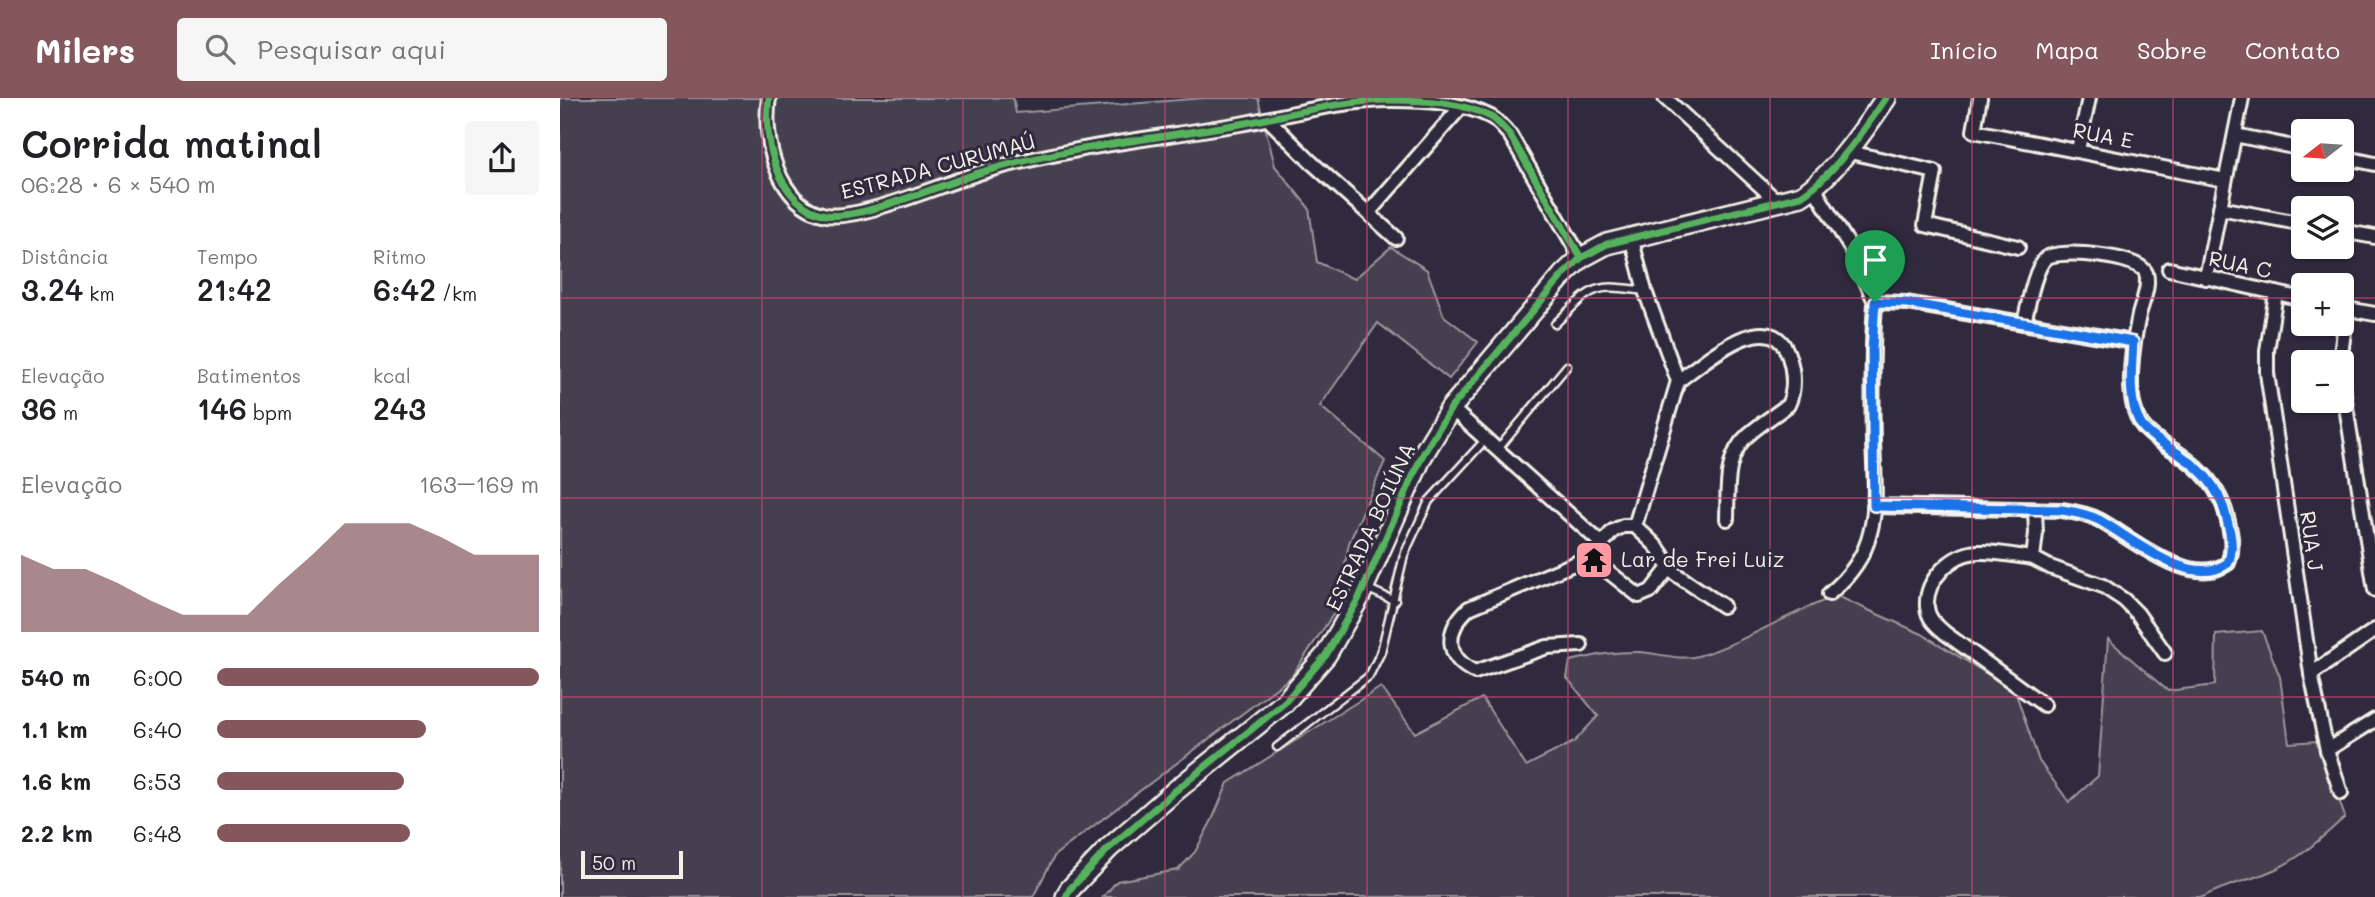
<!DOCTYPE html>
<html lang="pt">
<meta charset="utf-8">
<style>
:root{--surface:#fff;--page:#f6f6f6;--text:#202124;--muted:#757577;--accent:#84575d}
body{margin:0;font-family:Mali,sans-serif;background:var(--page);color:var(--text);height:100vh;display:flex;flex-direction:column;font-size:26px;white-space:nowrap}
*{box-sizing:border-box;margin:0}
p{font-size:23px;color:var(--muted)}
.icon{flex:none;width:38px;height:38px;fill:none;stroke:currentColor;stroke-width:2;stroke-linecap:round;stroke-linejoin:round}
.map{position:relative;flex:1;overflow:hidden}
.drawer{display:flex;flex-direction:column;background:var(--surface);width:560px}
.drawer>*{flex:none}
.needle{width:46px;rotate:253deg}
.controls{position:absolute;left:1731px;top:21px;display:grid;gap:14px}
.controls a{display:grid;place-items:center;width:63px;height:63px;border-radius:7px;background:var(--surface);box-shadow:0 2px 5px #0004;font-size:35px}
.scale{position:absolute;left:21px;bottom:18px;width:102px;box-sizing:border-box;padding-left:7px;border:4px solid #f4f1e8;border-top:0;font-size:19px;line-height:24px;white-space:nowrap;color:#f4f1e8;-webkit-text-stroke:5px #2f2a3d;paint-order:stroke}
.pin{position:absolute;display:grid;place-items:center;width:60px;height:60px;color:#fff;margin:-72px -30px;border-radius:50% 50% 50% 0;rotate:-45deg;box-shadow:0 0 7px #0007}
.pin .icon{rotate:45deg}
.round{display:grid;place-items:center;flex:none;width:74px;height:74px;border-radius:7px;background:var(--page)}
.overview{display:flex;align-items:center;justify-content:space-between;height:119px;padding:0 21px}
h1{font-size:38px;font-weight:600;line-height:52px}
.stats{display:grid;grid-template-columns:repeat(3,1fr);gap:10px;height:119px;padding:7px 21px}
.stats div{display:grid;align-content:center}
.stats b{font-size:30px;font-weight:600}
.stats small{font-size:19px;font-weight:400}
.stats p{font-size:19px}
.chart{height:196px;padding:14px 21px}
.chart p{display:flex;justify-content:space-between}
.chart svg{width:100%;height:126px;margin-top:7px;fill:var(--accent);opacity:.7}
ul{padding:0 21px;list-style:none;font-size:23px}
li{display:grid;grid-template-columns:112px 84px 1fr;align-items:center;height:52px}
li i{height:18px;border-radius:9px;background:var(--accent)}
header{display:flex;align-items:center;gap:42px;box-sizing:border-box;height:98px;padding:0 35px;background:var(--accent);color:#fff}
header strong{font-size:33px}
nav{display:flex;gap:38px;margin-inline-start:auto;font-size:24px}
.search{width:490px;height:63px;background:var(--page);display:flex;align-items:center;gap:18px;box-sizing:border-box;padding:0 24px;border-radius:7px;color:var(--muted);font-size:26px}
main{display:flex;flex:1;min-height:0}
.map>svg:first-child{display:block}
.green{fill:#454050;stroke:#9c989c;stroke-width:2}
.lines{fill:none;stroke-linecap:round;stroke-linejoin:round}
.lane-casing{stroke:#f4f1e8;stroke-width:11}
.street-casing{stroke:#f4f1e8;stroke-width:18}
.secondary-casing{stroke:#f4f1e8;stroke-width:24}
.lane{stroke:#2f2a3d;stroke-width:6}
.street{stroke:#2f2a3d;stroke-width:12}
.secondary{stroke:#2f2a3d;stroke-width:19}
.cycleway-casing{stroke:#2f2a3d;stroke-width:11}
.cycleway{stroke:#56b35d;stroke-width:7}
.route-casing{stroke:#fff;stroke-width:14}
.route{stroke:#1a73e8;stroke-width:9}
.grid{fill:none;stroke:#cc4377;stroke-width:2;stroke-opacity:0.55}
.labels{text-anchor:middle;stroke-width:6;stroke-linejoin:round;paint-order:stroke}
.street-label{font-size:21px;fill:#f4f1e8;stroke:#2f2a3d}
.poi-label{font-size:21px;fill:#f4f1e8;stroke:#2f2a3d;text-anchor:start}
</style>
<header>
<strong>Milers</strong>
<div class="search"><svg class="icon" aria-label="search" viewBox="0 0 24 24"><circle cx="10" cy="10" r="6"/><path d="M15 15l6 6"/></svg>Pesquisar aqui</div>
<nav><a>Início</a><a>Mapa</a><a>Sobre</a><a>Contato</a></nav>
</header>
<main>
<section class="drawer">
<div class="overview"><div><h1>Corrida matinal</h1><p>06:28 · 6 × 540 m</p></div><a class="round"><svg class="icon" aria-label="share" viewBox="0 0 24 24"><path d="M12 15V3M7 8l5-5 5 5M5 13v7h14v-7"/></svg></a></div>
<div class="stats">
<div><p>Distância</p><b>3.24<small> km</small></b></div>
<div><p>Tempo</p><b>21:42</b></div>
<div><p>Ritmo</p><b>6:42<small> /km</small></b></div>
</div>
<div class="stats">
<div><p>Elevação</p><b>36<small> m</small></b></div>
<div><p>Batimentos</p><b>146<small> bpm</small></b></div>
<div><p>kcal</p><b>243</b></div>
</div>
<div class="chart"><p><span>Elevação</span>163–169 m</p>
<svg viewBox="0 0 160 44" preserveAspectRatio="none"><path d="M0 44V17L10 22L20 22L30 27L40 33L50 38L60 38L70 38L80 27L90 17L100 6L110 6L120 6L130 11L140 17L150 17L160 17V44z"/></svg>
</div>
<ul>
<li><b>540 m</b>6:00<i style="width:100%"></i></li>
<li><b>1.1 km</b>6:40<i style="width:65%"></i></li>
<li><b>1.6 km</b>6:53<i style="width:58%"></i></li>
<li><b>2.2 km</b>6:48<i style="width:60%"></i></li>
</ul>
</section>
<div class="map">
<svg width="1815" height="799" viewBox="0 0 1815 799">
<rect width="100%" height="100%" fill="#2f2a3d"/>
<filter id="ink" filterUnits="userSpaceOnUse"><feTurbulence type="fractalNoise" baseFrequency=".0143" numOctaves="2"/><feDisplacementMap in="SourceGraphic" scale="14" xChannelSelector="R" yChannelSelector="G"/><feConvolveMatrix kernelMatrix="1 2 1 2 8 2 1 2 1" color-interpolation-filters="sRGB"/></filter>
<g filter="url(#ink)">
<g class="green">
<path d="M0 0H453L456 15 644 0H698L715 68 749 110 757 164 794 181 831 149 867 172 884 218 918 244 889 281 818 225 760 308 825 363 789 445 776 512 731 579 495 757 473 799H0Z"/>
<path d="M1277 498 1362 536 1455 593 1479 663 1509 704 1538 678 1548 541 1608 593 1655 587 1656 537 1702 533 1720 579 1729 645 1758 643 1785 719C1765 737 1744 757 1720 769 1695 782 1668 785 1643 799H543L557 783 618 772 635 754 652 722 668 685 821 589 855 635 922 600 966 668 1014 644 1038 618 1007 580 1010 563C1033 558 1055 553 1079 554 1097 555 1121 563 1138 558 1186 544 1229 514 1277 498Z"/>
</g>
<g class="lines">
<g class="lane-casing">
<g id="lane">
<path d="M995 226C1034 189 1030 185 1085 193"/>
<path d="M938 351 1007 268"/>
<path d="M806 490 835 503"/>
<path d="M717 649 809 578 821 554 844 457 869 403 926 341"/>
</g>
</g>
<g class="street-casing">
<g id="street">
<path d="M209 0C202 42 218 108 266 117 301 123 391 82 429 72 511 49 597 40 680 26 730 17 781 2 832 2 864 2 902 4 931 19 938 23 944 31 950 37L1021 160"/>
<path d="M1105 0 1219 105"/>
<path d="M1420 0 1414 33 1665 82"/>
<path d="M708 21 751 64 836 140"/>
<path d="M1675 37 1743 51"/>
<path d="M1518 52 1529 0"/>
<path d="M1286 53 1375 74 1365 127 1458 149"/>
<path d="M1782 59 1815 66"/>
<path d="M1254 90 1293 154 1315 204 1347 205 1573 244"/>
<path d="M1660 110 1743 126"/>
<path d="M809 114 901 9"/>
<path d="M1782 133 1815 139"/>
<path d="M1071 139 1085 193 1118 283 1075 428"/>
<path d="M1609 171 1743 201"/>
<path d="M1646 180 1682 0"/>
<path d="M1716 195 1707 253V275L1751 576 1767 652 1781 695"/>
<path d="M1782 210 1815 216"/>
<path d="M1780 264 1787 211"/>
<path d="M1118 283C1144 264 1212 203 1229 259 1234 274 1235 293 1228 307 1215 317 1200 326 1188 337 1164 358 1168 393 1167 421"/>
<path d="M1782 283 1815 492"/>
<path d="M891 310 1041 445"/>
<path d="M1314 408 1502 412C1515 414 1527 416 1539 422 1572 440 1631 492 1668 465 1674 451 1671 437 1668 423 1661 391 1642 371 1615 353 1603 346 1590 338 1582 327 1563 302 1573 245 1579 217 1582 205 1590 188 1586 175 1580 158 1499 150 1486 160 1474 171 1468 209 1464 225"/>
<path d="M1475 413 1476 435 1473 460 1490 469 1543 488 1564 502 1577 515 1605 555"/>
<path d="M1063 428H1075C1088 441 1105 452 1108 471L1091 493 1079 498 1030 459 1053 433Z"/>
<path d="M1473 460C1456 458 1436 453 1418 454 1392 455 1365 482 1367 509 1368 521 1377 528 1385 535L1484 607"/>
<path d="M1108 471 1163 508"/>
<path d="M1269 496C1288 480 1304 461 1310 435 1318 406 1314 374 1313 344 1312 297 1312 251 1315 204"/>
<path d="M1021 547 987 549 915 574C884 559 885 532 909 510L1030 459"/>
<path d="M1751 576 1815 532"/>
<path d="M1767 652 1815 622"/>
</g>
</g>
<g class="secondary-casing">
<path id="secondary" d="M506 799 510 791 549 750 615 693 724 605 766 557 799 500 862 358 891 310 1003 177 1021 160 1047 146 1241 98C1274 77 1304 32 1326 0"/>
</g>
<use href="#lane" class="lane"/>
<use href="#street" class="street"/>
<use href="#secondary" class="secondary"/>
<g class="cycleway-casing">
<g id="cycleway">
<path d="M209 0C202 42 218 108 266 117 301 123 391 82 429 72 511 49 597 40 680 26 730 17 781 2 832 2 864 2 902 4 931 19 938 23 944 31 950 37L1021 160"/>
<path d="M506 799 510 791 549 750 615 693 724 605 766 557 799 500 862 358 891 310 1003 177 1021 160 1047 146 1241 98C1274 77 1304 32 1326 0"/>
</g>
</g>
<use href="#cycleway" class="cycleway"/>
</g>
</g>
<g class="lines" filter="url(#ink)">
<g class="route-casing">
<path id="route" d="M1315 204 1347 205 1573 244C1572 269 1567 301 1580 325 1586 335 1599 343 1608 349 1639 368 1659 386 1667 422 1671 437 1674 451 1668 465 1631 492 1572 440 1539 422 1527 416 1515 414 1502 412L1314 408 1312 253Z"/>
</g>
<use href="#route" class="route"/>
</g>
<path class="grid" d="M202 0V799M403 0V799M605 0V799M807 0V799M1008 0V799M1210 0V799M1412 0V799M1613 0V799M0 200H1743M1782 200H1815M0 400H1815M0 599H1815"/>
<defs>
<g id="temple-square" transform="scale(2.0125)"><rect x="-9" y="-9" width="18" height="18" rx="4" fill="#ff9aa2" stroke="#2f2a3d"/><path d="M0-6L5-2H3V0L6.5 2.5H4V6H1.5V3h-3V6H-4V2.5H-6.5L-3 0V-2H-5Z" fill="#111"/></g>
</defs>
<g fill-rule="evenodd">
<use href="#temple-square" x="1034" y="462"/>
</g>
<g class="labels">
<g class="street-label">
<text transform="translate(1543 38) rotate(11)" y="7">RUA E</text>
<text transform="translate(378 69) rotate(-15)" y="7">ESTRADA CURUMAÚ</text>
<text transform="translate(1680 167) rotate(12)" y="7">RUA C</text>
<text transform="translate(811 429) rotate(-65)" y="7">ESTRADA BOIÚNA</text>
<text transform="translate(1751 443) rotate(82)" y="7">RUA J</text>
</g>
<g class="poi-label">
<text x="1061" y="469">Lar de Frei Luiz</text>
</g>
</g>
</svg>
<div class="controls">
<a><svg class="needle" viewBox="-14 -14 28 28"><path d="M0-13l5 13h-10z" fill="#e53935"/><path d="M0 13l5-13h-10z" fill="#757577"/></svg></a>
<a><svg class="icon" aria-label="layers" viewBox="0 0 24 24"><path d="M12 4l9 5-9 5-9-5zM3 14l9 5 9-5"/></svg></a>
<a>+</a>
<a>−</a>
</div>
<div class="scale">50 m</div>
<div class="pin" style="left:1315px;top:204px;background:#1e9e55"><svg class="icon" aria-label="arrive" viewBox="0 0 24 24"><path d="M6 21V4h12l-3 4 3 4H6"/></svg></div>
</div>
</main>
